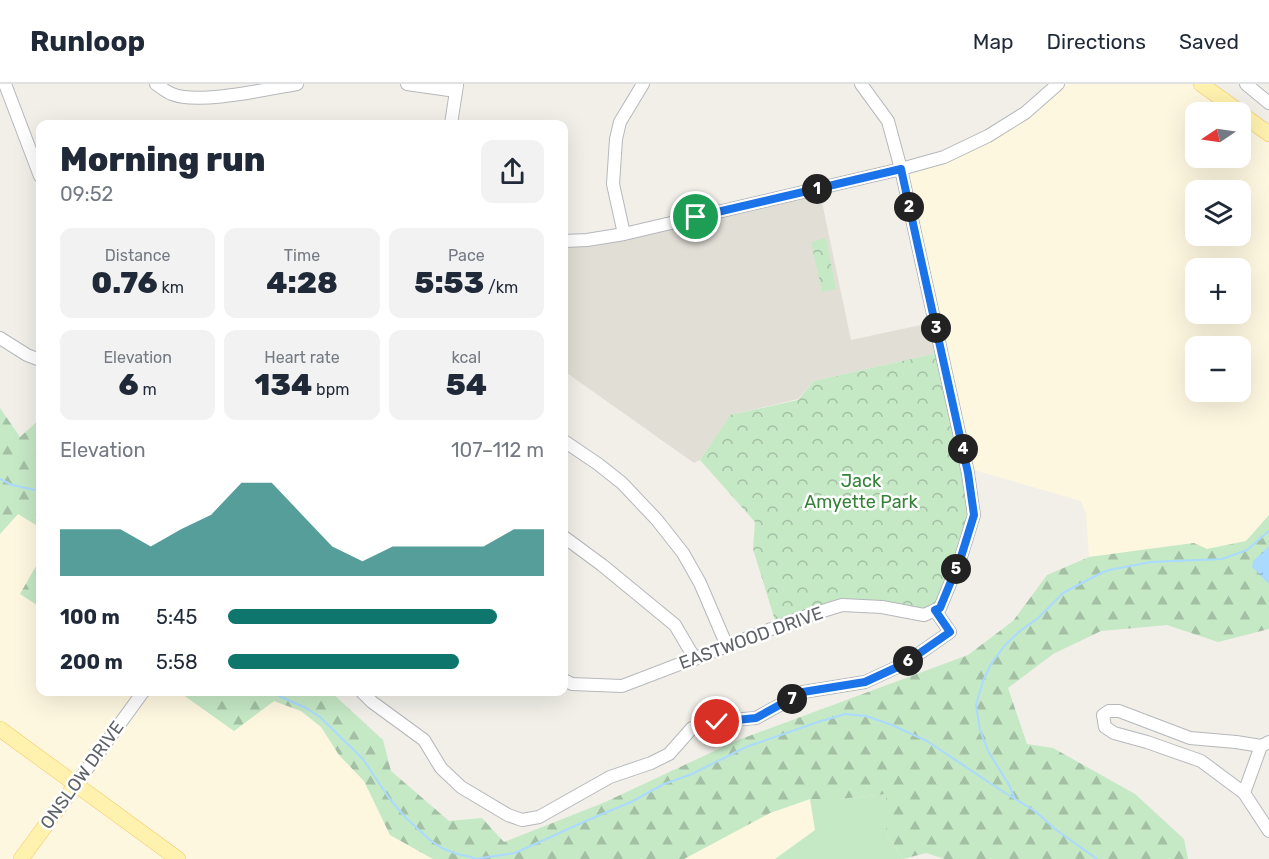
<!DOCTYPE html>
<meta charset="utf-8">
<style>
:root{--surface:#fff;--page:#f2f2f3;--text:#1f2937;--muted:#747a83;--line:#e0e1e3;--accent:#0f766e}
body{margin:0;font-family:Rubik,sans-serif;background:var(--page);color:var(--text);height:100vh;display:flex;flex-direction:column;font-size:22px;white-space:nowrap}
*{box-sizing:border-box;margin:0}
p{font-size:20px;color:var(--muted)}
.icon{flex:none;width:33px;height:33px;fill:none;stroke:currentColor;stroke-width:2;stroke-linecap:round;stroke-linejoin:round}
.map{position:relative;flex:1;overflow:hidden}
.sheet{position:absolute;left:36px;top:36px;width:532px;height:576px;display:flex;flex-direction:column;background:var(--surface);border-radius:12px;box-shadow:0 6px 24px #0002}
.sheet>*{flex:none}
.needle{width:39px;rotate:257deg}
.tools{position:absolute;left:1185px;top:18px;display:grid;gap:12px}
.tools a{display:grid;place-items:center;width:66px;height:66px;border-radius:12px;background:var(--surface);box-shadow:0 6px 24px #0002;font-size:30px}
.pin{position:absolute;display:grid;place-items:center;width:51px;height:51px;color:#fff;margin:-26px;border:3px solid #fff;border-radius:50%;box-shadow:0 2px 6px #0007}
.km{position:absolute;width:30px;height:30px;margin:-15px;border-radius:50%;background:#222;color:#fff;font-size:16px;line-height:30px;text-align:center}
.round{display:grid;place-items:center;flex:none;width:63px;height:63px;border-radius:12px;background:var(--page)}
.head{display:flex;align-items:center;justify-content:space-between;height:102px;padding:0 24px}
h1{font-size:33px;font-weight:800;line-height:45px}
.stats{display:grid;grid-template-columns:repeat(3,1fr);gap:9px;height:102px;padding:6px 24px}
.stats div{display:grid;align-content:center;border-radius:12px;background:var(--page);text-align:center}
.stats b{font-size:30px;font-weight:800}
.stats small{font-size:16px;font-weight:400}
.stats p{font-size:16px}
.chart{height:168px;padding:12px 24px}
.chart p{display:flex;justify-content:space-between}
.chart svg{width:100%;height:108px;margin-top:6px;fill:var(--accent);opacity:.7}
ul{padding:0 24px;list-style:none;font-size:20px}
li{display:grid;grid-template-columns:96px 72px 1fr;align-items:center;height:45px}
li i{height:15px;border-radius:8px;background:var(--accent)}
header{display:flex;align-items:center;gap:36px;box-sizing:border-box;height:84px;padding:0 30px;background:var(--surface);border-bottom:2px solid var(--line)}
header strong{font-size:28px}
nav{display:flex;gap:33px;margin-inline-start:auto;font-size:21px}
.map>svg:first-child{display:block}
.commercial{fill:#fef7e0;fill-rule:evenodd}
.education{fill:#e1ded6}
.grass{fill:#c5e8c5}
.forest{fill:url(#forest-firs)}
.park{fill:url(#park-crowns)}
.water{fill:url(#water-ripples)}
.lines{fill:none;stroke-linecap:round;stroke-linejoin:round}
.stream{stroke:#aadaff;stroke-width:2}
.minor-casing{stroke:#b5b8bc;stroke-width:14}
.major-casing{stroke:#f2c960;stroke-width:16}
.minor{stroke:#fff;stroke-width:12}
.major{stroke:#fff2af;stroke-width:15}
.route-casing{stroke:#fff;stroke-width:12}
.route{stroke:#1a73e8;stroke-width:8}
.labels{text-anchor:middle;stroke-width:5;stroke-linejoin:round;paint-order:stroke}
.park-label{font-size:18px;fill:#348238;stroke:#fff}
.street-label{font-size:18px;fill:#5f6368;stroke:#fff}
</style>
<header>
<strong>Runloop</strong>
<nav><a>Map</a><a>Directions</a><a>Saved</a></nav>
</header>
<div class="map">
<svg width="1269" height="775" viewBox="0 0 1269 775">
<defs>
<pattern id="forest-firs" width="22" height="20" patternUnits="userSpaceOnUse" patternTransform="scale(1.5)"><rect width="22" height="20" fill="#c5e8c5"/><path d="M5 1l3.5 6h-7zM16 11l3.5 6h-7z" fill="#a3c0a4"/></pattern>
<pattern id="park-crowns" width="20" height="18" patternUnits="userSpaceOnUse" patternTransform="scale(1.5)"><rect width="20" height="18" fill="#c5e8c5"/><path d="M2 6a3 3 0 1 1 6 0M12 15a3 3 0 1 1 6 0" fill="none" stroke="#a3c0a4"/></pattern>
<pattern id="water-ripples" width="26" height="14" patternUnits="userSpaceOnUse" patternTransform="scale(1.5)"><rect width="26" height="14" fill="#aadaff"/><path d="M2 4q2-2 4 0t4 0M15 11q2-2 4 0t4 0" fill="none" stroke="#8eb4d2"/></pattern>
</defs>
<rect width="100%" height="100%" fill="#f1efe8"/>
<g class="commercial">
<path d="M1058 0H1201L1239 28H1196V74H1240L1241 30 1269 52V431L1246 457 1207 465 1193 459 1089 473 1086 430 1081 417 967 384 901 85 988 52ZM1196 106H1240V152H1196ZM1196 184H1240V230H1196ZM1196 262H1240V308H1196Z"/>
<path d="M18 430 36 441 40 436V475L20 510 40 523V608H179L234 647 274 617 301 627 321 643 339 671 364 697 390 751 433 775H0V450Z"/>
<path d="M810 715H840L886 749 903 775H684L770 729Z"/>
</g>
<path class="education" d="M819 104 851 256 935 238 942 268 814 297 798 315 730 331 700 376 694 379 564 287V157Z"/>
<path class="grass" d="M886 710V749L903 775H775L815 746 810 715H840Z"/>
<g class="forest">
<path d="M0 324 20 353 40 335V436L36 441 18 430 0 450Z"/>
<path d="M1269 431V545L1218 558 1167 541 1101 547 1053 570 1008 604 1027 660 1053 664 1135 710 1184 755 1188 775H945L926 769 903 775 886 749V710L840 715H810L770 729 684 775H433L390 751 364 697 339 671 321 643 301 627 274 617 234 647 179 608H331L383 656 391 687 449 737 482 734 504 758 603 719 738 656 968 571 1013 537 1047 491 1089 473 1194 459 1207 465 1246 457Z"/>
<path d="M40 475V523L20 510Z"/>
</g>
<g class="park">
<path d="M826 154 836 205 822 208 811 158Z"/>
<path d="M942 268 974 431 940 524 924 531 842 521 777 543 753 465 755 438 700 376 730 331 798 316 814 297Z"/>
</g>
<path class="water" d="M1269 462V500L1252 483 1253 477Z"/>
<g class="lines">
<g class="stream">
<path d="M0 395 12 401 40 407"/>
<path d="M270 608 306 624 320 633 363 675 389 714 406 734 430 756 442 764 457 770 471 773 475 775 515 769 588 736 631 718 664 700 692 690 746 663 818 638 845 630 866 632 892 641 927 657 1002 707 1035 727 1055 745 1097 775"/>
<path d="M1015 715 1009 701 988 667 980 646 976 621 983 597 991 580 1005 561 1020 547 1038 534 1063 509 1101 489 1109 486 1151 478 1222 475 1247 466 1269 447"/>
</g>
<g class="minor-casing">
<g id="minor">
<path d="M5 0 40 92"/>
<path d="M156 0C161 3 166 8 172 10 198 21 267 5 297 0"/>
<path d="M407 0 456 7"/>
<path d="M1246 0 1269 19"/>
<path d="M451 40 457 1"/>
<path d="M624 150 613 100 616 55 620 38 643 0"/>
<path d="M564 157 587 156 624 150 901 85 944 73 988 52 1025 29 1058 0"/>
<path d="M0 254 27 271 40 276"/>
<path d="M564 357 598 380 622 399 657 436 683 469 700 499 727 562"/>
<path d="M564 453 602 481 675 541 695 575"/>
<path d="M564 596 572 600 622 602 800 534 842 521 882 523 924 531 940 524 961 473 974 431 968 389 901 85 888 37 861 0"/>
<path d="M362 608 372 618 424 656 441 684 461 703 508 731 522 736 539 733 610 693 651 679 669 670 692 644 717 637 756 634 803 608 865 598 904 580 950 548 935 526"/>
<path d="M1261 662 1236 658 1190 654 1119 627H1109L1103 631 1105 643 1114 649 1147 658 1201 677 1244 709 1269 747"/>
<path d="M76 700 143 608"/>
<path d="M1244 709 1261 662 1269 658"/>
</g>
</g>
<g class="major-casing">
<g id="major">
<path d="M1201 0 1240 28"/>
<path d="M1240 29 1269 50"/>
<path d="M0 645 178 775"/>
<path d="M21 775 76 700"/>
</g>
</g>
<use href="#minor" class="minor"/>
<use href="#major" class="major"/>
</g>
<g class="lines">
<g class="route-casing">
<path id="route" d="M696 133 901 85 968 389 974 431 961 473 940 524 935 526 950 548 904 580 865 598 803 608 756 634 717 638"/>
</g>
<use href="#route" class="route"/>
</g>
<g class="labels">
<g class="park-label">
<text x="861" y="403">Jack<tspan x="861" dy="21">Amyette Park</tspan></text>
</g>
<g class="street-label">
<text transform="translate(751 554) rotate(-20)" y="6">EASTWOOD DRIVE</text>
<text transform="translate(82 691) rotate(-54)" y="6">ONSLOW DRIVE</text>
</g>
</g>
</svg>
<div class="tools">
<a><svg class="needle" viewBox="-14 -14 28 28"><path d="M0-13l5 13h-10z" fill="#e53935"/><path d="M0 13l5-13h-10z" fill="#747a83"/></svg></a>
<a><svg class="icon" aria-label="layers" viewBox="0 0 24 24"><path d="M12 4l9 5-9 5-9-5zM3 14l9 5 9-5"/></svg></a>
<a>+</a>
<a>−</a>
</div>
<div class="pin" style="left:696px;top:133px;background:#1e9e55"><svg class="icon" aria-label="arrive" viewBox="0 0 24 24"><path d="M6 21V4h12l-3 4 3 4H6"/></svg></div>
<div class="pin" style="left:717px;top:638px;background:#d93025"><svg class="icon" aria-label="check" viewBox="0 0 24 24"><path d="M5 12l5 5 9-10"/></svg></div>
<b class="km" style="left:817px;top:105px">1</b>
<b class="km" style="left:909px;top:123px">2</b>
<b class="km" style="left:936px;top:244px">3</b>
<b class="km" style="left:963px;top:365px">4</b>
<b class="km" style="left:956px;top:485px">5</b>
<b class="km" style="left:908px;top:577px">6</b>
<b class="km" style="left:792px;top:615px">7</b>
<section class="sheet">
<div class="head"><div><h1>Morning run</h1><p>09:52</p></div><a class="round"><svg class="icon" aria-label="share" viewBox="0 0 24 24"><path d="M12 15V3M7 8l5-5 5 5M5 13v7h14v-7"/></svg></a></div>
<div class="stats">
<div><p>Distance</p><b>0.76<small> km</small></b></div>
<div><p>Time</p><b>4:28</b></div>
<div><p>Pace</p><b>5:53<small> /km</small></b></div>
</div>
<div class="stats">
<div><p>Elevation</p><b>6<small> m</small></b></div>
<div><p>Heart rate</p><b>134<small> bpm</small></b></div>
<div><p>kcal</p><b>54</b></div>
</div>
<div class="chart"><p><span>Elevation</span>107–112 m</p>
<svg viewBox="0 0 160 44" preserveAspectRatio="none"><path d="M0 44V25L10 25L20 25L30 32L40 25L50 19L60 6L70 6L80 19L90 32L100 38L110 32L120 32L130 32L140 32L150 25L160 25V44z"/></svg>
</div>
<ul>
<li><b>100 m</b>5:45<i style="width:85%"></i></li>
<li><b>200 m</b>5:58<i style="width:73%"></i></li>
</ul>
</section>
</div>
